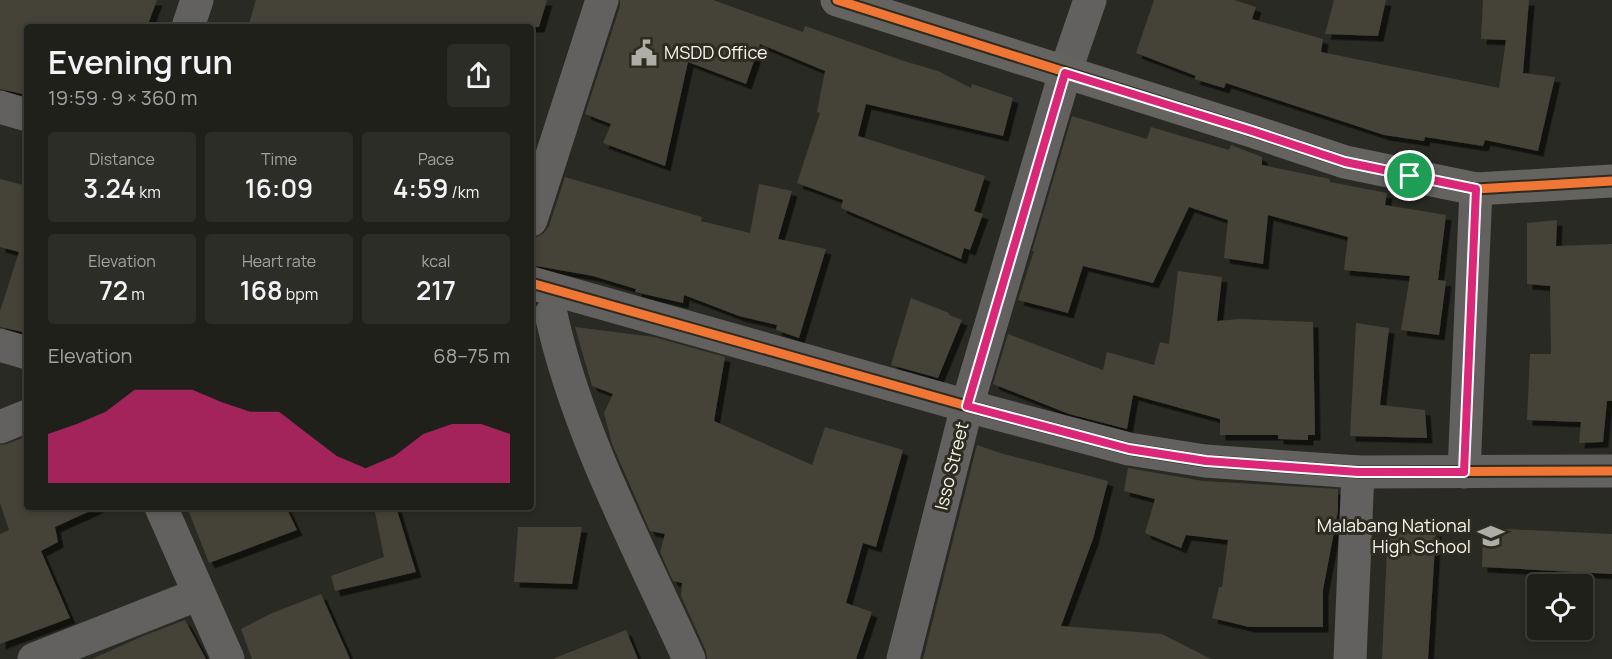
<!DOCTYPE html>
<meta charset="utf-8">
<style>
:root{--surface:#20201b;--page:#2d2d28;--text:#f1f3f6;--muted:#a2a3a3;--line:#3d3e3a;--accent:#db2777}
body{margin:0;font-family:Manrope,sans-serif;background:var(--page);color:var(--text);height:100vh;display:flex;flex-direction:column;font-size:22px;white-space:nowrap}
*{box-sizing:border-box;margin:0}
p{font-size:20px;color:var(--muted)}
.icon{flex:none;width:33px;height:33px;fill:none;stroke:currentColor;stroke-width:2;stroke-linecap:round;stroke-linejoin:round}
.map{position:relative;flex:1;overflow:hidden}
.drawer{position:absolute;left:24px;top:24px;width:510px;height:486px;display:flex;flex-direction:column;background:var(--surface);border-radius:6px;box-shadow:0 3px 9px #0003,0 0 0 2px var(--line)}
.drawer>*{flex:none}
.fabs{position:absolute;left:1527px;top:574px;display:grid;gap:12px}
.fabs a{display:grid;place-items:center;width:66px;height:66px;border-radius:6px;background:var(--surface);box-shadow:0 3px 9px #0003,0 0 0 2px var(--line);font-size:30px}
.pin{position:absolute;display:grid;place-items:center;width:51px;height:51px;color:#fff;margin:-26px;border:3px solid #fff;border-radius:50%;box-shadow:0 2px 6px #0007}
.round{display:grid;place-items:center;flex:none;width:63px;height:63px;border-radius:6px;background:var(--page)}
.overview{display:flex;align-items:center;justify-content:space-between;height:102px;padding:0 24px}
h1{font-size:33px;font-weight:600;line-height:45px}
.figures{display:grid;grid-template-columns:repeat(3,1fr);gap:9px;height:102px;padding:6px 24px}
.figures div{display:grid;align-content:center;border-radius:6px;background:var(--page);text-align:center}
.figures b{font-size:26px;font-weight:600}
.figures small{font-size:16px;font-weight:400}
.figures p{font-size:16px}
.chart{height:168px;padding:12px 24px}
.chart p{display:flex;justify-content:space-between}
.chart svg{width:100%;height:108px;margin-top:6px;fill:var(--accent);opacity:.7}
.map>svg:first-child{display:block}
.building{fill:#454237;filter:url(#shadow)}
.lines{fill:none;stroke-linecap:round;stroke-linejoin:round}
.street{stroke:#62615f;stroke-width:33}
.secondary{stroke:#656360;stroke-width:33}
.cycleway-casing{stroke:#2e2c20;stroke-width:13}
.cycleway{stroke:#f07635;stroke-width:9}
.route-casing{stroke:#fff;stroke-width:12}
.route{stroke:#db2777;stroke-width:8}
.labels{text-anchor:middle;stroke-width:6;stroke-linejoin:round;paint-order:stroke}
.poi-label{font-size:18px;fill:#f6f4ed;stroke:#2e2c20;text-anchor:start}
.street-label{font-size:18px;fill:#f6f4ed;stroke:#2e2c20}
</style>
<div class="map">
<svg width="1612" height="659" viewBox="0 0 1612 659">
<defs>
<filter id="shadow"><feDropShadow dx="5.5" dy="5.5" stdDeviation="0" flood-color="#0009"/></filter>
</defs>
<rect width="100%" height="100%" fill="#2a2a24"/>
<g class="building">
<path d="M0 0H157L147 27H27V95L0 89Z"/>
<path d="M256 0H547L539 27H248Z"/>
<path d="M620 0H713L803 32 805 26 904 61 938 71 971 88 972 84 1013 98 1003 136 866 104 858 136 985 176 974 211 983 214 970 250 964 248 961 259 841 208 843 200 797 183 820 113 817 112 825 71 760 44 746 84 688 62 665 166 603 143 611 124 585 114 620 6Z"/>
<path d="M1154 0H1234L1256 7 1252 19 1323 39 1321 52 1499 88 1506 40 1481 39 1483 0H1529L1523 73 1555 77 1538 151 1485 140 1483 146 1425 137 1424 141 1384 135 1226 83 1224 88 1194 79 1196 76 1136 53Z"/>
<path d="M1334 0H1386L1378 36 1325 34Z"/>
<path d="M1072 116 1147 139 1151 127 1229 150 1231 145 1262 157V165L1330 179V182L1387 193 1385 205 1446 215 1438 280 1446 281 1439 335 1401 330 1410 276 1344 270 1348 237 1268 215 1263 264 1224 258 1228 220 1189 207 1153 283 1083 266 1068 313 1018 300 1034 251H1032Z"/>
<path d="M565 177 702 217 701 221 750 233 759 184 792 191 778 239 826 249 799 338 776 330 777 325 739 316 684 295 683 303 635 292 636 289 593 276 531 265 535 238 544 233 549 226Z"/>
<path d="M0 179 27 186V333L0 327V311L19 252 0 247Z"/>
<path d="M1557 220 1556 246 1612 244V401H1607L1603 442 1579 443 1581 422 1527 420 1530 354H1551L1550 286 1527 284V223Z"/>
<path d="M1178 271 1222 277 1217 321 1240 319 1313 322 1315 435H1308V440L1278 439V435H1220V419L1133 395 1127 429 1069 414 993 384 1008 334 1103 370 1107 352 1154 365 1160 342 1169 344Z"/>
<path d="M911 298 949 313V315L962 320 938 378 891 365Z"/>
<path d="M1356 323 1389 328 1380 405 1425 410 1427 438 1350 436Z"/>
<path d="M575 327 654 337 725 357 714 421 812 465 825 427 903 450 876 547 863 543 846 603 872 612 856 659H707L706 651 681 596 682 583 673 581 660 552 665 534 650 531 612 444 604 413 613 394 592 386Z"/>
<path d="M27 436V507H99L55 527 58 542 41 551 70 618 0 644V534L9 530 0 503V445L7 444Z"/>
<path d="M977 445 1000 453 1108 481 1093 539 1061 626 1162 634 1211 659H923Z"/>
<path d="M1128 468 1203 481 1338 489V511L1323 590V627H1249L1212 618 1219 587H1222L1228 540 1186 535 1181 548 1145 533 1155 499 1124 491Z"/>
<path d="M187 507H286L297 530 209 563Z"/>
<path d="M374 507H396L416 572 335 591 331 576 384 557Z"/>
<path d="M518 527H582L572 584 514 582Z"/>
<path d="M1483 528 1612 534V574L1482 567Z"/>
<path d="M1388 529 1436 531 1428 659H1382Z"/>
<path d="M321 594 350 659H252L241 629 270 614Z"/>
<path d="M185 620 206 659H92L143 636Z"/>
<path d="M626 630 638 659H555V658Z"/>
</g>
<g class="lines">
<g class="street">
<path d="M188 27 197 0"/>
<path d="M0 107 27 115"/>
<path d="M531 220 602 0"/>
<path d="M531 283 967 406 1129 449 1205 461 1358 472 1612 471"/>
<path d="M551 314C577 433 639 548 689 659"/>
<path d="M0 345 27 353"/>
<path d="M0 427 27 416"/>
<path d="M1464 472 1476 189"/>
<path d="M161 507 228 659"/>
<path d="M34 659 199 594"/>
<path d="M903 659 967 406 1065 73 1090 0"/>
<path d="M1350 659 1358 472"/>
</g>
<path class="secondary" d="M837 0 1252 131 1345 162 1476 189 1612 181"/>
<g class="cycleway-casing">
<g id="cycleway">
<path d="M837 0 1252 131 1345 162 1476 189 1612 181"/>
<path d="M531 283 967 406 1129 449 1205 461 1358 472 1612 471"/>
</g>
</g>
<use href="#cycleway" class="cycleway"/>
</g>
<g class="lines">
<g class="route-casing">
<path id="route" d="M1065 73 1252 131 1345 162 1476 189 1464 472H1358L1206 461 1129 449 967 406Z"/>
</g>
<use href="#route" class="route"/>
</g>
<defs>
<g id="civic-bare" transform="scale(2.07)"><path d="M-.6-6.5H3V-4.5H.6V-3L4-1V1h2V6H-6V1h2V-1L-.6-3ZM-1.2 2.5V6h2.4V2.5Z" fill="#afada7" stroke="#2e2c20" stroke-width="2.5" paint-order="stroke"/></g>
<g id="school-bare" transform="scale(2.07)"><path d="M0-5L7-2L0 1L-7-2ZM-4 1L0 2.5L4 1V4Q0 6-4 4Z" fill="#afada7" stroke="#2e2c20" stroke-width="2.5" paint-order="stroke"/></g>
</defs>
<g fill-rule="evenodd">
<use href="#civic-bare" x="644" y="53"/>
<use href="#school-bare" x="1491" y="536"/>
</g>
<g class="labels">
<g class="poi-label">
<text x="664" y="59">MSDD Office</text>
<text x="1471" y="532" text-anchor="end">Malabang National<tspan x="1471" dy="21">High School</tspan></text>
</g>
<g class="street-label">
<text transform="translate(952 466) rotate(-76)" y="6">Isso Street</text>
</g>
</g>
</svg>
<div class="fabs">
<a><svg class="icon" aria-label="locate" viewBox="0 0 24 24"><circle cx="12" cy="12" r="6"/><path d="M12 2v4M12 18v4M2 12h4M18 12h4"/></svg></a>
</div>
<div class="pin" style="left:1410px;top:176px;background:#1e9e55"><svg class="icon" aria-label="arrive" viewBox="0 0 24 24"><path d="M6 21V4h12l-3 4 3 4H6"/></svg></div>
<section class="drawer">
<div class="overview"><div><h1>Evening run</h1><p>19:59 · 9 × 360 m</p></div><a class="round"><svg class="icon" aria-label="share" viewBox="0 0 24 24"><path d="M12 15V3M7 8l5-5 5 5M5 13v7h14v-7"/></svg></a></div>
<div class="figures">
<div><p>Distance</p><b>3.24<small> km</small></b></div>
<div><p>Time</p><b>16:09</b></div>
<div><p>Pace</p><b>4:59<small> /km</small></b></div>
</div>
<div class="figures">
<div><p>Elevation</p><b>72<small> m</small></b></div>
<div><p>Heart rate</p><b>168<small> bpm</small></b></div>
<div><p>kcal</p><b>217</b></div>
</div>
<div class="chart"><p><span>Elevation</span>68–75 m</p>
<svg viewBox="0 0 160 44" preserveAspectRatio="none"><path d="M0 44V24L10 20L20 15L30 6L40 6L50 6L60 11L70 15L80 15L90 24L100 33L110 38L120 33L130 24L140 20L150 20L160 24V44z"/></svg>
</div>
</section>
</div>
